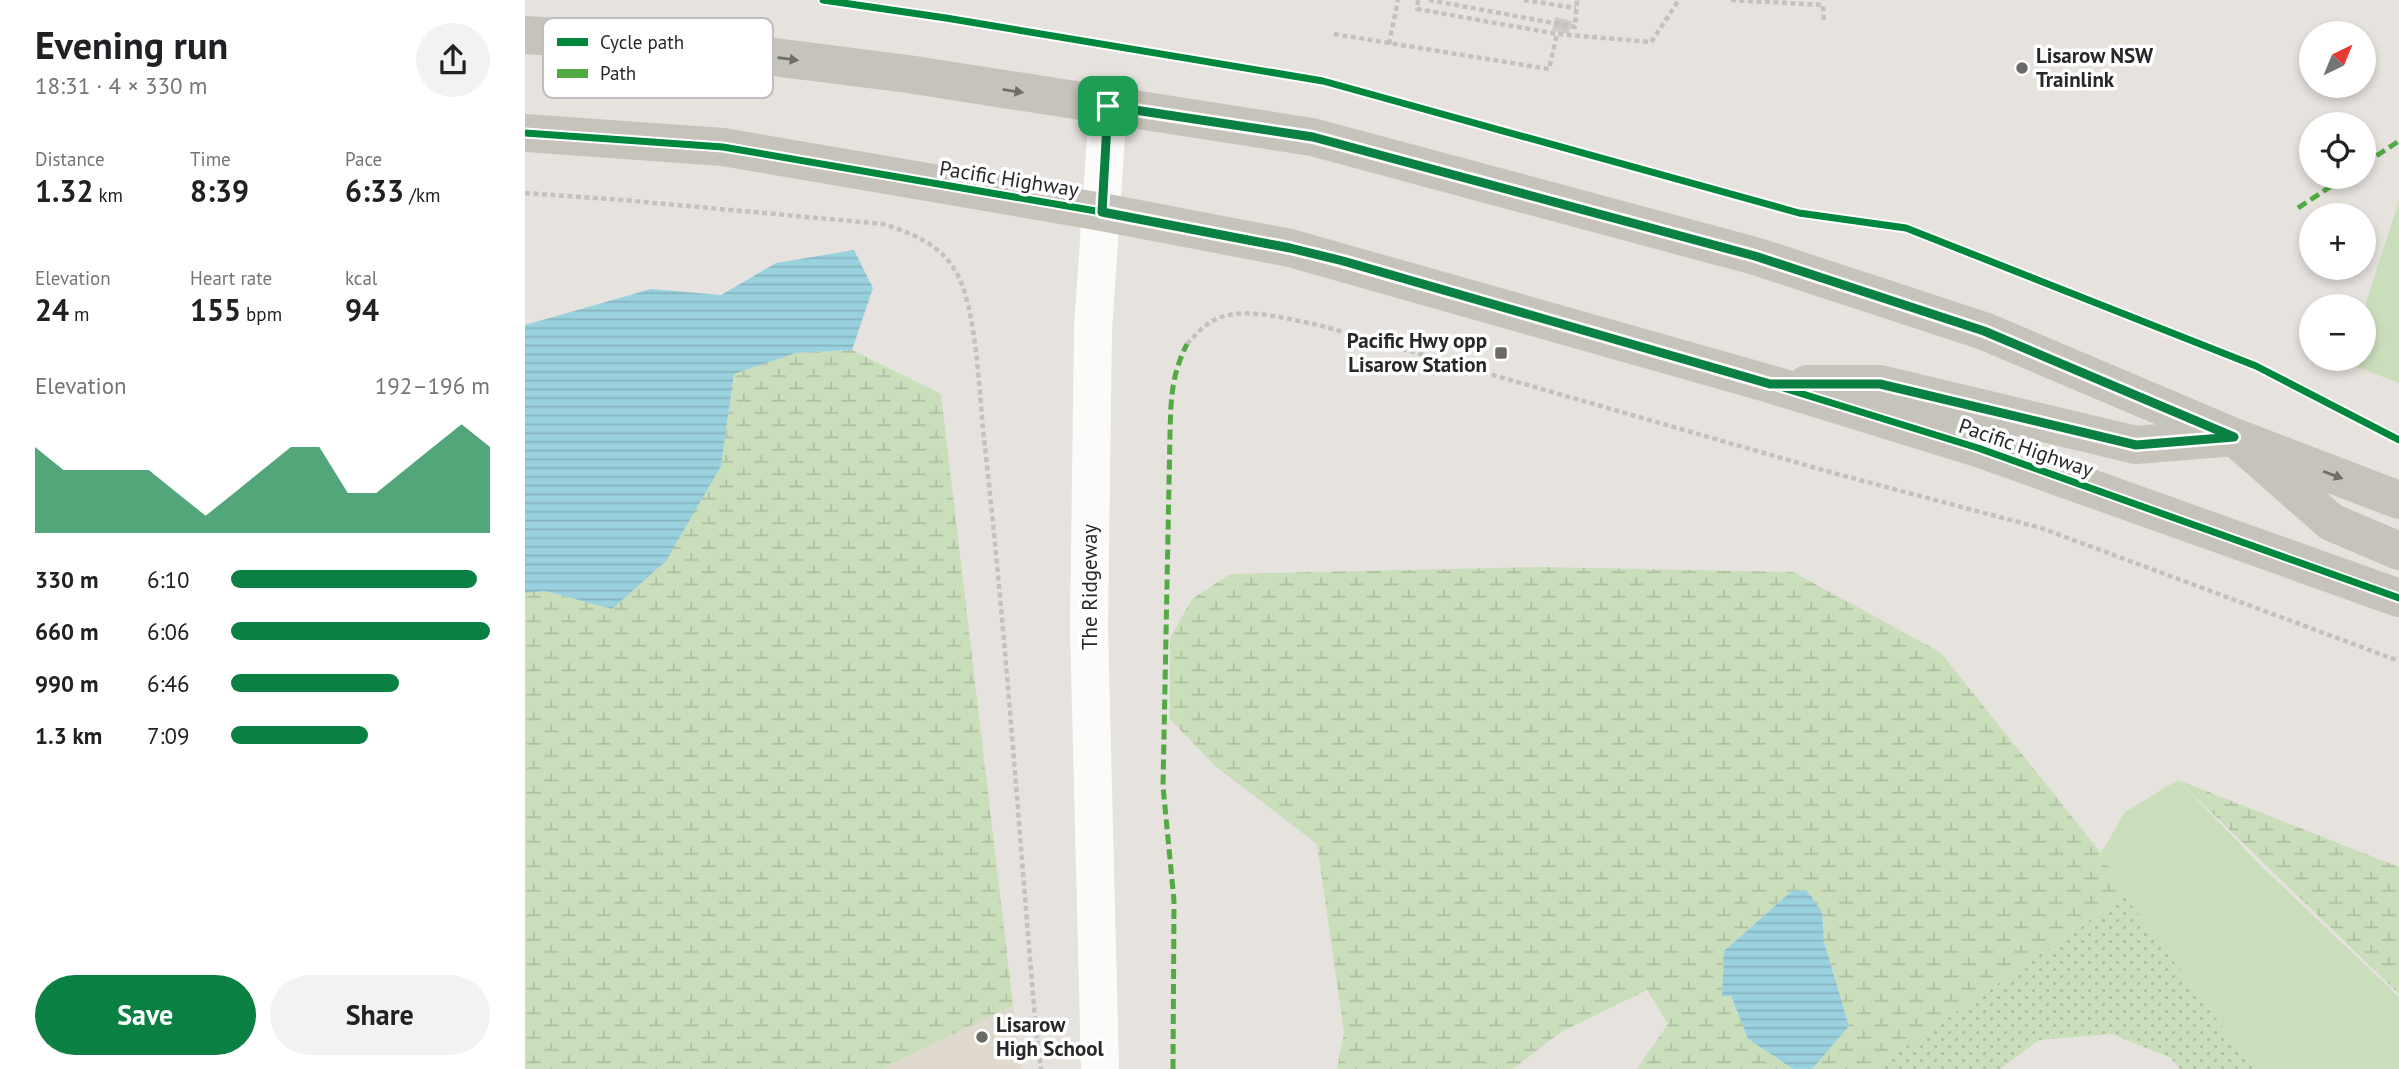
<!DOCTYPE html>
<meta charset="utf-8">
<style>
:root{--surface:#fff;--page:#f2f2f2;--text:#202124;--muted:#757577;--accent:#0b8043}
body{margin:0;font-family:"PT Sans",sans-serif;background:var(--page);color:var(--text);height:100vh;display:flex;flex-direction:column;font-size:26px;white-space:nowrap}
*{box-sizing:border-box;margin:0}
p{font-size:23px;color:var(--muted)}
.icon{flex:none;width:38px;height:38px;fill:none;stroke:currentColor;stroke-width:2;stroke-linecap:round;stroke-linejoin:round}
.map{position:relative;flex:1;overflow:hidden}
.panel{display:flex;flex-direction:column;background:var(--surface);width:525px}
.panel>*{flex:none}
.needle{width:46px;rotate:43deg}
.controls{position:absolute;left:1774px;top:21px;display:grid;gap:14px}
.controls a{display:grid;place-items:center;width:77px;height:77px;border-radius:50%;background:var(--surface);box-shadow:0 4px 10px #0003;font-size:35px}
.pin{position:absolute;display:grid;place-items:center;width:60px;height:60px;color:#fff;margin:-30px;border-radius:14px;box-shadow:0 4px 10px #0006}
.round{display:grid;place-items:center;flex:none;width:74px;height:74px;border-radius:37px;background:var(--page)}
.summary{display:flex;align-items:center;justify-content:space-between;height:119px;padding:0 35px}
h1{font-size:38px;font-weight:800;line-height:52px}
.metrics{display:grid;grid-template-columns:repeat(3,1fr);gap:10px;height:119px;padding:7px 35px}
.metrics div{display:grid;align-content:center}
.metrics b{font-size:30px;font-weight:800}
.metrics small{font-size:19px;font-weight:400}
.metrics p{font-size:19px}
.chart{height:196px;padding:14px 35px}
.chart p{display:flex;justify-content:space-between}
.chart svg{width:100%;height:126px;margin-top:7px;fill:var(--accent);opacity:.7}
.cta{display:flex;gap:14px;margin-top:auto;padding:14px 35px}
.cta a{flex:1;height:80px;border-radius:42px;background:var(--accent);color:#fff;font-size:28px;font-weight:800;line-height:80px;text-align:center}
.cta a+a{background:var(--page);color:var(--text)}
ul{padding:0 35px;list-style:none;font-size:23px}
li{display:grid;grid-template-columns:112px 84px 1fr;align-items:center;height:52px}
li i{height:18px;border-radius:9px;background:var(--accent)}
main{display:flex;flex:1;min-height:0}
.map>svg:first-child{display:block}
.education{fill:#e0d9cd}
.grass{fill:#cbdebb}
.wetland{fill:url(#wetland-marsh)}
.garden{fill:url(#garden-dots)}
.water{fill:url(#water-rules)}
.building{fill:#cbc8c5;stroke:#d1cecb;stroke-width:2}
.lines{fill:none;stroke-linecap:round;stroke-linejoin:round}
.path{stroke:#c3c2c2;stroke-width:4.5;stroke-dasharray:5 3.5;stroke-linecap:butt}
.tertiary{stroke:#fbfbfa;stroke-width:38}
.primary{stroke:#c6c3ba;stroke-width:38}
.quiet{stroke:#53aa44;stroke-width:5;stroke-dasharray:10 5;stroke-linecap:butt}
.cycleway-casing{stroke:#fff;stroke-width:11}
.cycleway{stroke:#00873e;stroke-width:7}
.oneway{fill:#6f6e6a}
.route-casing{stroke:#fff;stroke-width:14}
.route{stroke:#0b8043;stroke-width:9}
.poi-dot{fill:#6a6968;stroke:#fff;stroke-width:2.5}
.labels{text-anchor:middle;stroke-width:7;stroke-linejoin:round;paint-order:stroke}
.poi-label{font-size:21px;font-weight:bold;fill:#282828;stroke:#fff;text-anchor:start}
.street-label{font-size:21px;fill:#282828;stroke:#fff}
.key{fill:#fff;stroke:#bebebe;stroke-width:2}
.key-label{font-size:19px;fill:#282828}
</style>
<main>
<section class="panel">
<div class="summary"><div><h1>Evening run</h1><p>18:31 · 4 × 330 m</p></div><a class="round"><svg class="icon" aria-label="share" viewBox="0 0 24 24"><path d="M12 15V3M7 8l5-5 5 5M5 13v7h14v-7"/></svg></a></div>
<div class="metrics">
<div><p>Distance</p><b>1.32<small> km</small></b></div>
<div><p>Time</p><b>8:39</b></div>
<div><p>Pace</p><b>6:33<small> /km</small></b></div>
</div>
<div class="metrics">
<div><p>Elevation</p><b>24<small> m</small></b></div>
<div><p>Heart rate</p><b>155<small> bpm</small></b></div>
<div><p>kcal</p><b>94</b></div>
</div>
<div class="chart"><p><span>Elevation</span>192–196 m</p>
<svg viewBox="0 0 160 44" preserveAspectRatio="none"><path d="M0 44V14L10 22L20 22L30 22L40 22L50 30L60 38L70 30L80 22L90 14L100 14L110 30L120 30L130 22L140 14L150 6L160 14V44z"/></svg>
</div>
<ul>
<li><b>330 m</b>6:10<i style="width:95%"></i></li>
<li><b>660 m</b>6:06<i style="width:100%"></i></li>
<li><b>990 m</b>6:46<i style="width:65%"></i></li>
<li><b>1.3 km</b>7:09<i style="width:53%"></i></li>
</ul>
<div class="cta"><a>Save</a><a>Share</a></div>
</section>
<div class="map">
<svg width="1874" height="1069" viewBox="0 0 1874 1069">
<defs>
<pattern id="wetland-marsh" width="20" height="14" patternUnits="userSpaceOnUse" patternTransform="scale(1.75)"><rect width="20" height="14" fill="#cbdebb"/><path d="M1 5h8M5 5V1M11 12h8M15 12V8" fill="none" stroke="#aebea1"/></pattern>
<pattern id="garden-dots" width="8" height="8" patternUnits="userSpaceOnUse" patternTransform="scale(1.75)"><rect width="8" height="8" fill="#cbdebb"/><path d="M2 2h.1M6 6h.1" fill="none" stroke="#aebea1" stroke-width="1.8" stroke-linecap="round"/></pattern>
<pattern id="water-rules" width="6" height="5" patternUnits="userSpaceOnUse" patternTransform="scale(1.75)"><rect width="6" height="5" fill="#9ad1df"/><path d="M0 2.5h6" fill="none" stroke="#85b3bf"/></pattern>
</defs>
<rect width="100%" height="100%" fill="#e6e2de"/>
<path class="education" d="M488 1005 497 1069H357Z"/>
<g class="grass">
<path d="M1874 201V383L1822 363 1824 359H1839V309Z"/>
<path d="M1653 780 1738 868 1874 997V1069H1729L1600 896 1576 853 1600 812Z"/>
</g>
<g class="wetland">
<path d="M327 350 416 394 488 1005 357 1069H0V593L20 591 87 609 196 466 209 374 271 353Z"/>
<path d="M1014 567 1268 572 1415 652 1576 853 1600 896 1348 1069H1287L1324 1025 1299 942 1297 912 1267 891 1199 951 1197 996 1205 995 1223 1039 1268 1069H1112L1143 1024 1122 990 1036 1032 988 1069H812L819 1032 792 844 690 766 645 719V638L667 599 705 574Z"/>
<path d="M1653 780 1874 867V994Z"/>
</g>
<path class="garden" d="M1600 896 1729 1069H1655L1646 1058 1587 1034 1514 1040 1475 1069H1348Z"/>
<g class="water">
<path d="M329 250 348 288 327 350 271 353 209 374 196 466 141 561 87 609 20 591 0 593V325L126 289 196 295 251 263Z"/>
<path d="M1281 890 1297 912 1299 942 1324 1026 1287 1069H1268L1223 1039 1206 996H1197L1199 951 1267 891Z"/>
</g>
<path class="building" d="M1031 18 1046 22 1043 33 1028 30Z"/>
<g class="lines">
<g class="path">
<path d="M893 0 892 9 1032 34"/>
<path d="M904 0 1050 27 1052 0"/>
<path d="M999 0 1051 8"/>
<path d="M1206 0 1298 5 1299 21"/>
<path d="M809 34 1024 69 1032 34 1126 42 1154 0"/>
<path d="M864 44 873 0"/>
<path d="M0 193 98 200 358 224C387 233 415 244 431 272 452 307 454 395 459 438 481 635 494 833 511 1030L516 1069"/>
<path d="M662 344C672 333 682 322 696 317 726 307 764 320 794 325L1312 474 1516 528 1874 661"/>
</g>
<path class="tertiary" d="M575 1069 564 627 568 330 583 106"/>
<g class="primary">
<path d="M0 35 162 46 383 74 787 137 1230 256 1459 331 1709 437 1874 500"/>
<path d="M0 133 198 147 577 212 765 248 1245 384 1453 448 1874 598"/>
<path d="M1282 384H1355L1611 445 1709 437 1806 522 1874 551"/>
</g>
<g class="quiet">
<path d="M1839 164 1874 141"/>
<path d="M1773 208 1820 177"/>
<path d="M648 1069 649 901 638 786 645 434C646 399 646 376 662 344"/>
</g>
<g class="cycleway-casing">
<g id="cycleway">
<path d="M298 0 421 18 798 81 1274 213 1381 228 1731 366 1874 440"/>
<path d="M0 133 198 147 577 212 765 248 1245 384 1453 448 1874 598"/>
</g>
</g>
<use href="#cycleway" class="cycleway"/>
</g>
<defs><path id="oneway-solid" d="M-6-.8H1V-3.2L6.5 0L1 3.2V.8H-6Z" transform="scale(1.75)"/></defs>
<g class="oneway">
<use href="#oneway-solid" transform="translate(263 59) rotate(7)"/>
<use href="#oneway-solid" transform="translate(488 91) rotate(9)"/>
<use href="#oneway-solid" transform="translate(1808 475) rotate(21)"/>
</g>
<g class="lines">
<g class="route-casing">
<path id="route" d="M583 106 788 137 1230 256 1459 331 1709 437 1611 445 1355 384H1245L818 261 765 248 577 212Z"/>
</g>
<use href="#route" class="route"/>
</g>
<g class="poi-dot">
<circle cx="1497" cy="68" r="7"/>
<rect x="969" y="346" width="14" height="14" rx="3.5"/>
<circle cx="457" cy="1037" r="7"/>
</g>
<g class="labels">
<g class="poi-label">
<text x="1511" y="63">Lisarow NSW<tspan x="1511" dy="24">Trainlink</tspan></text>
<text x="962" y="348" text-anchor="end">Pacific Hwy opp<tspan x="962" dy="24">Lisarow Station</tspan></text>
<text x="471" y="1032">Lisarow<tspan x="471" dy="24">High School</tspan></text>
</g>
<g class="street-label">
<text transform="translate(484 179) rotate(9)" y="7">Pacific Highway</text>
<text transform="translate(1501 448) rotate(19)" y="7">Pacific Highway</text>
<text transform="translate(565 587) rotate(-90)" y="7">The Ridgeway</text>
</g>
</g>
<rect x="18" y="18" width="230" height="80" rx="10" class="key"/>
<rect x="32" y="38" width="31" height="8" fill="#00873e"/>
<rect x="32" y="69" width="31" height="9" fill="#53aa44"/>
<g class="key-label">
<text x="75" y="49">Cycle path</text>
<text x="75" y="80">Path</text>
</g>
</svg>
<div class="controls">
<a><svg class="needle" viewBox="-14 -14 28 28"><path d="M0-13l5 13h-10z" fill="#e53935"/><path d="M0 13l5-13h-10z" fill="#757577"/></svg></a>
<a><svg class="icon" aria-label="locate" viewBox="0 0 24 24"><circle cx="12" cy="12" r="6"/><path d="M12 2v4M12 18v4M2 12h4M18 12h4"/></svg></a>
<a>+</a>
<a>−</a>
</div>
<div class="pin" style="left:583px;top:106px;background:#1e9e55"><svg class="icon" aria-label="arrive" viewBox="0 0 24 24"><path d="M6 21V4h12l-3 4 3 4H6"/></svg></div>
</div>
</main>
